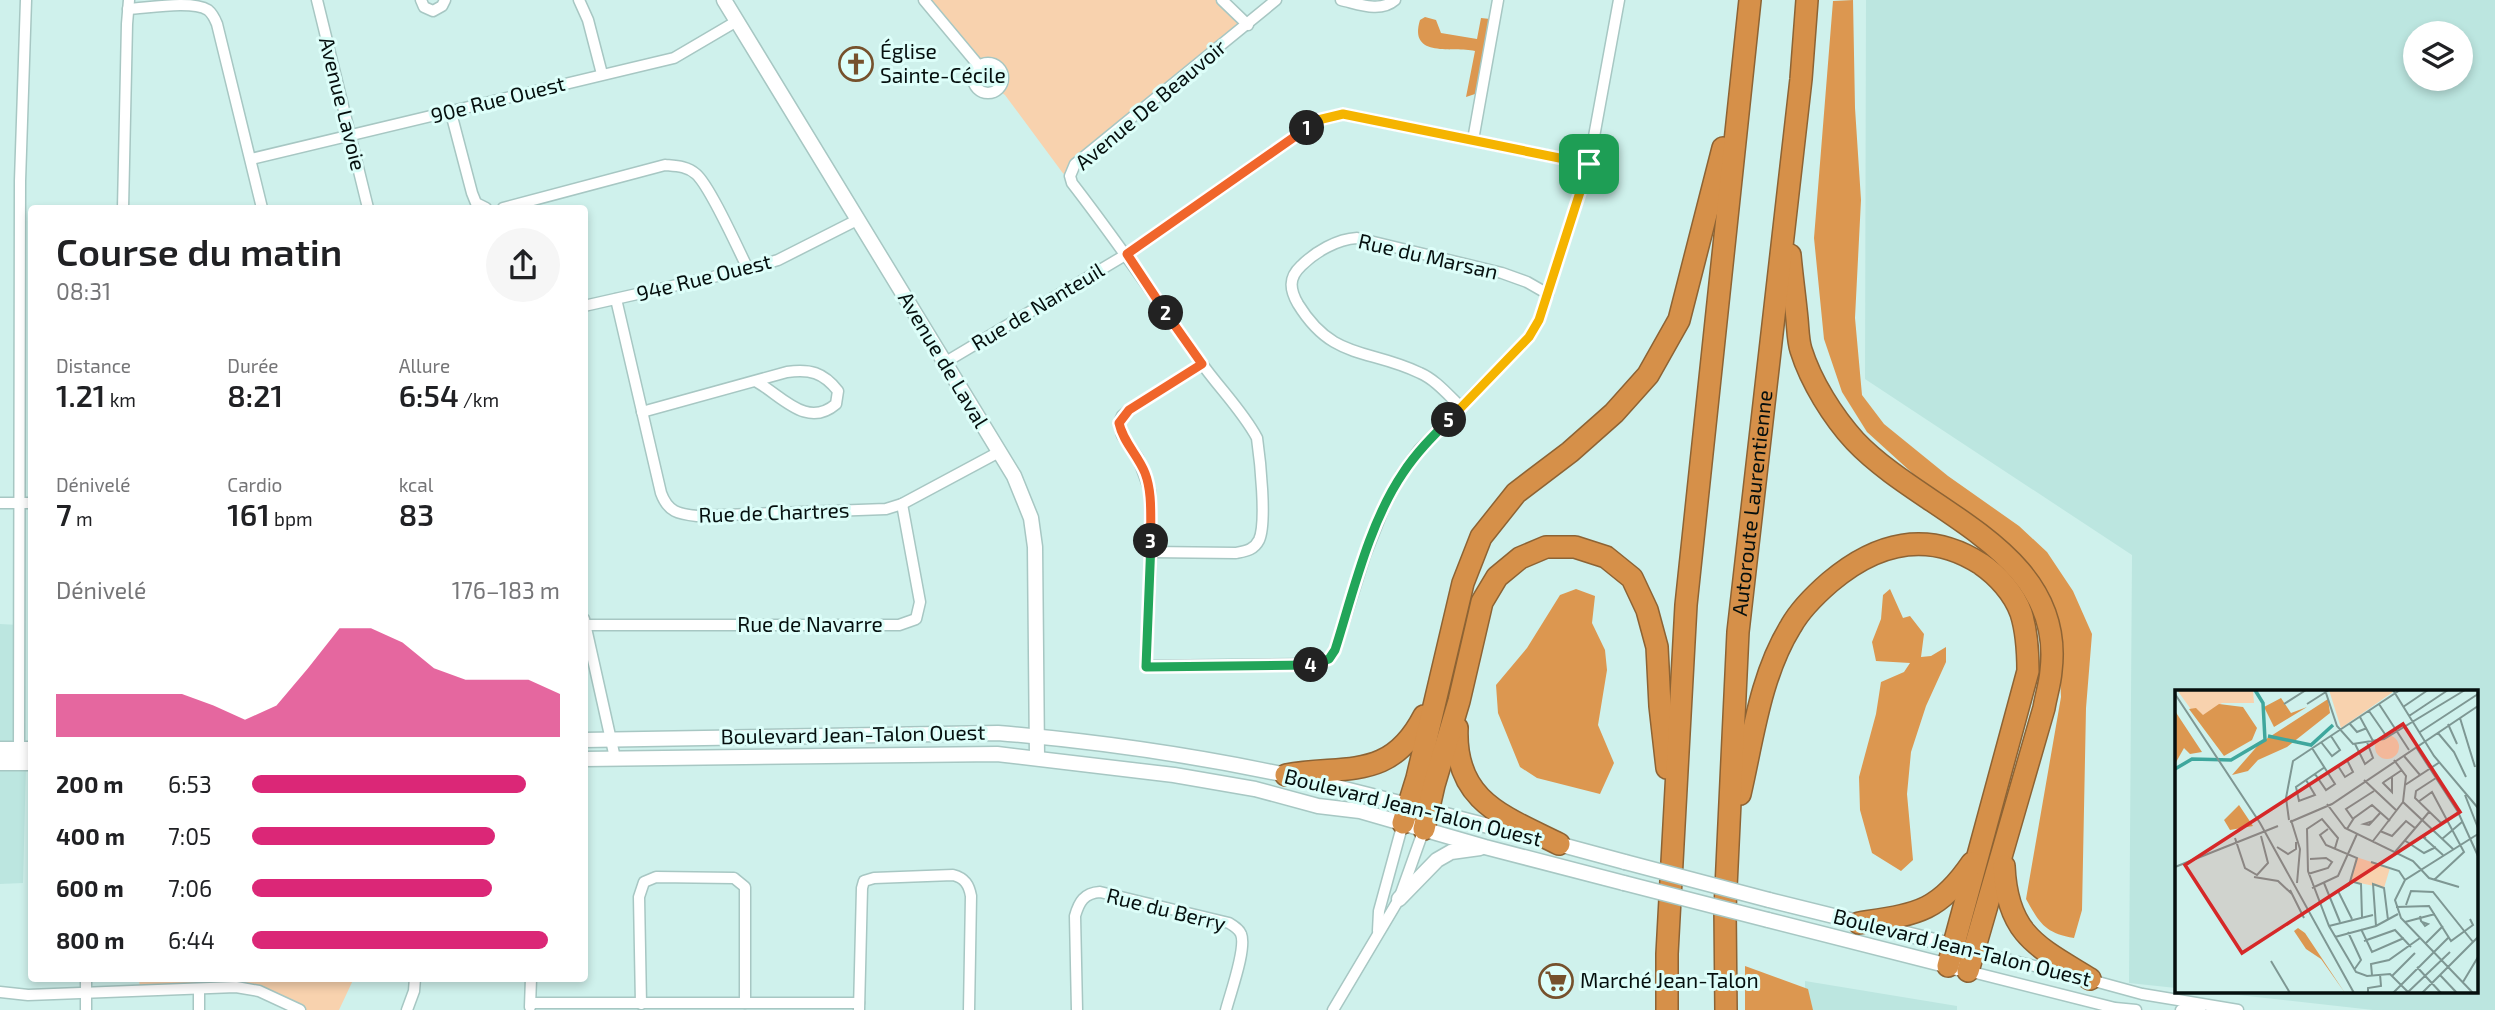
<!DOCTYPE html>
<html lang="fr">
<meta charset="utf-8">
<style>
:root{--surface:#fff;--page:#f6f6f6;--text:#202124;--muted:#757577;--accent:#db2777}
body{margin:0;font-family:"Exo 2",sans-serif;background:var(--page);color:var(--text);height:100vh;display:flex;flex-direction:column;font-size:26px;white-space:nowrap}
*{box-sizing:border-box;margin:0}
p{font-size:23px;color:var(--muted)}
.icon{flex:none;width:38px;height:38px;fill:none;stroke:currentColor;stroke-width:2;stroke-linecap:round;stroke-linejoin:round}
.map{position:relative;flex:1;overflow:hidden}
.sheet{position:absolute;left:28px;top:205px;width:560px;height:777px;display:flex;flex-direction:column;background:var(--surface);border-radius:7px;box-shadow:0 4px 10px #0003}
.sheet>*{flex:none}
.buttons{position:absolute;left:2403px;top:21px;display:grid;gap:14px}
.buttons a{display:grid;place-items:center;width:70px;height:70px;border-radius:50%;background:var(--surface);box-shadow:0 4px 10px #0003;font-size:35px}
.pin{position:absolute;display:grid;place-items:center;width:60px;height:60px;color:#fff;margin:-30px;border-radius:14px;box-shadow:0 4px 10px #0006}
.km{position:absolute;width:35px;height:35px;margin:-18px;border-radius:50%;background:#222;color:#fff;font-size:19px;line-height:35px;text-align:center}
.round{display:grid;place-items:center;flex:none;width:74px;height:74px;border-radius:37px;background:var(--page)}
.summary{display:flex;align-items:center;justify-content:space-between;height:119px;padding:0 28px}
h1{font-size:38px;font-weight:600;line-height:52px}
.figures{display:grid;grid-template-columns:repeat(3,1fr);gap:10px;height:119px;padding:7px 28px}
.figures div{display:grid;align-content:center}
.figures b{font-size:30px;font-weight:600}
.figures small{font-size:19px;font-weight:400}
.figures p{font-size:19px}
.chart{height:196px;padding:14px 28px}
.chart p{display:flex;justify-content:space-between}
.chart svg{width:100%;height:126px;margin-top:7px;fill:var(--accent);opacity:.7}
ul{padding:0 28px;list-style:none;font-size:23px}
li{display:grid;grid-template-columns:112px 84px 1fr;align-items:center;height:52px}
li i{height:18px;border-radius:9px;background:var(--accent)}
.map>svg:first-child{display:block}
.built{fill:#bce6e0;fill-rule:evenodd}
.green{fill:#f8d2ae}
.forest{fill:#dc9750}
.lines{fill:none;stroke-linecap:round;stroke-linejoin:round}
.minor-casing{stroke:#a7c7c3;stroke-width:13}
.tertiary-casing{stroke:#a7c7c3;stroke-width:17}
.motorway-casing{stroke:#8d6334;stroke-width:24}
.minor{stroke:#fff;stroke-width:10}
.tertiary{stroke:#fff;stroke-width:14}
.motorway{stroke:#d69049;stroke-width:21}
.tertiary-bridge-casing{stroke:#a7c7c3;stroke-width:17;stroke-linecap:butt}
.tertiary-bridge{stroke:#fff;stroke-width:14}
.split-1-casing{stroke:#fff;stroke-width:14}
.split-2-casing{stroke:#fff;stroke-width:14}
.split-3-casing{stroke:#fff;stroke-width:14}
.split-4-casing{stroke:#fff;stroke-width:14}
.split-5-casing{stroke:#fff;stroke-width:14}
.split-6-casing{stroke:#fff;stroke-width:14}
.split-1{stroke:#f5b400;stroke-width:9}
.split-2{stroke:#f0652b;stroke-width:9}
.split-3{stroke:#f0652b;stroke-width:9}
.split-4{stroke:#22a559;stroke-width:9}
.split-5{stroke:#22a559;stroke-width:9}
.split-6{stroke:#f5b400;stroke-width:9}
.labels{text-anchor:middle;stroke-width:6;stroke-linejoin:round;paint-order:stroke}
.poi-label{font-size:21px;fill:#050f0e;stroke:#ddfef9;text-anchor:start}
.street-label{font-size:21px;fill:#050f0e;stroke:#ddfef9}
.inset-river{fill:none;stroke:#3fa79d;stroke-width:3.5}
.inset-road{fill:none;stroke:#7e9793;stroke-width:2}
.view{fill:#d62828;fill-opacity:0.15;stroke:#d62828;stroke-width:3.5}
.inset-edge{fill:none;stroke:#050f0e;stroke-width:3.5}
</style>
<div class="map">
<svg width="2495" height="1010" viewBox="0 0 2495 1010">
<rect width="100%" height="100%" fill="#cff1ec"/>
<g class="built">
<path d="M1866 0H2495V1010H2373L2202 991H2476V692H2176V988L2129 983 2132 555 1865 379ZM2460 33V79H2415V33Z"/>
<path d="M0 624 19 625V749H0Z"/>
<path d="M0 763H26L23 883 0 884Z"/>
<path d="M1805 981 1957 1006V1010H1805Z"/>
</g>
<g class="green">
<path d="M924 0H1222L1248 25 1075 164 1072 183 1062 172 1005 95 998 90 1003 82 1001 70 992 64H982Z"/>
<path d="M139 978H354L339 1010H300L259 991 140 992Z"/>
</g>
<g class="forest">
<path d="M1853 0 1855 108 1861 200 1855 318 1862 395 1884 424 1948 476 2019 526 2047 552 2073 591 2092 634 2086 708 2082 910 2074 938C2045 933 2040 924 2026 899L2061 697 2058 634 2038 577 2001 540 1921 481 1867 432 1842 392 1824 339 1814 238 1833 1Z"/>
<path d="M1425 17 1436 20 1441 33 1477 39 1481 18 1490 19 1478 93 1466 97 1475 51C1454 46 1408 59 1420 20Z"/>
<path d="M1576 589 1595 596 1592 623 1605 650 1607 670 1598 725 1614 763 1600 794 1537 778 1520 767 1498 713 1496 685 1527 648 1560 595Z"/>
<path d="M1890 589 1903 618 1910 616 1924 634 1921 657 1931 656 1946 647V662L1926 706 1911 752 1907 794 1913 860 1901 871 1872 853 1860 810 1859 777 1876 714 1881 682 1904 672 1910 663 1876 661 1872 642 1881 619 1883 595Z"/>
<path d="M1745 966 1808 989 1813 1010H1745Z"/>
</g>
<g class="lines">
<g class="minor-casing">
<g id="minor">
<path d="M317 0 368 208"/>
<path d="M421 0 424 7 433 11 442 6 445 0"/>
<path d="M579 0 588 20 602 74"/>
<path d="M924 0 979 66"/>
<path d="M1222 0 1248 25"/>
<path d="M1341 0C1359 4 1380 13 1395 0"/>
<path d="M128 9C148 8 192 0 208 10 213 14 215 19 217 24L262 208"/>
<circle cx="988" cy="78" r="15"/>
<path d="M451 113 472 193 476 203 486 208"/>
<path d="M1473 140 1498 0"/>
<path d="M251 159 674 58 737 21"/>
<path d="M123 208 127 24 129 0"/>
<path d="M503 208 665 165C676 166 687 166 696 174 710 186 738 249 748 269"/>
<path d="M616 299 661 493C668 512 678 514 697 516L886 509 902 504 999 452"/>
<path d="M584 306 748 269 778 260 857 220"/>
<path d="M944 363 1127 254 1318 120 1343 114 1589 164"/>
<path d="M1202 364 1129 410 1122 416 1119 423 1122 435 1138 458 1150 491 1151 552 1146 666 1318 664 1329 659 1335 650 1365 555 1384 507 1401 475 1419 450 1529 337 1539 320 1589 164 1619 0"/>
<path d="M1461 407C1448 395 1436 380 1420 373 1368 348 1333 361 1298 304 1290 290 1288 278 1301 266 1315 252 1337 239 1357 238L1502 273 1527 282 1548 294"/>
<path d="M642 412 787 372C810 369 823 372 838 391L836 404C807 429 782 396 757 382"/>
<path d="M0 503H32"/>
<path d="M1151 552 1236 553C1246 551 1254 550 1259 540 1267 523 1260 459 1257 438 1242 410 1218 387 1200 361 1158 301 1117 241 1072 183L1070 176 1075 164 1276 0"/>
<path d="M584 619 615 758"/>
<path d="M586 625H899L916 619 920 602 902 504"/>
<path d="M19 749 20 181 26 0"/>
<path d="M1378 931 1379 911 1403 823"/>
<path d="M1974 951 2071 975"/>
<path d="M1968 971 2115 1008 2136 1010"/>
<path d="M86 978V1010"/>
<path d="M2087 979 2142 994 2238 1010"/>
<path d="M199 990V1010"/>
<path d="M0 992 28 995 236 987 259 991 300 1010"/>
<path d="M531 1003H859"/>
<path d="M641 1004 639 897 644 882 656 877 734 878 745 887V1003"/>
<path d="M530 1007 531 978"/>
<path d="M407 1010 414 991 415 978"/>
<path d="M859 1010 862 888 864 881 874 878 953 875C965 878 969 885 971 896L969 1010"/>
<path d="M1077 1010 1075 916C1079 902 1084 893 1100 892L1229 923C1234 926 1239 929 1241 934 1247 948 1230 994 1226 1010"/>
<path d="M1333 1010 1399 899 1424 829"/>
<path d="M2181 1010 2200 1009"/>
</g>
</g>
<g class="tertiary-casing">
<g id="tertiary">
<path d="M724 0 1014 476 1031 518 1035 547 1037 758"/>
<path d="M584 740 998 733C1094 741 1192 755 1286 775 1367 793 1447 816 1528 836"/>
<path d="M0 749H32"/>
<path d="M584 759 997 754 1174 775 1255 789 1318 806 1360 811 1485 847 1624 883"/>
<path d="M0 763H32"/>
<path d="M1551 842 1625 862"/>
<path d="M1399 899 1437 860 1451 852 1480 848"/>
<path d="M1769 900 1959 947"/>
<path d="M1768 920 1957 968"/>
</g>
</g>
<g class="motorway-casing">
<g id="motorway">
<path d="M1790 255C1792 277 1795 298 1797 319 1798 329 1798 341 1801 350 1811 382 1833 417 1855 441 1923 513 2066 550 2051 671 2050 684 2046 696 2044 708L1968 971"/>
<path d="M1457 728C1454 801 1503 816 1559 844"/>
<path d="M1286 775C1346 764 1390 782 1424 716"/>
<path d="M1740 794C1753 738 1760 676 1791 626 1800 610 1815 595 1830 582 1876 543 1927 529 1981 564 1997 575 2014 593 2021 613 2027 632 2028 651 2028 671L1948 966"/>
<path d="M1403 823 1417 778 1463 583 1481 537 1516 493 1570 452 1614 413 1648 375 1679 320 1723 148"/>
<path d="M1424 829 1434 785 1459 701 1482 602 1497 577 1520 558 1546 547H1575L1606 557 1632 578 1647 610 1657 647 1660 706 1667 768"/>
<path d="M2004 866C2007 935 2038 947 2090 979"/>
<path d="M1859 923C1916 914 1938 913 1972 863"/>
<path d="M1667 1010V954L1686 605 1750 0"/>
<path id="s1" d="M1726 1010 1725 909 1738 632 1801 79 1807 0"/>
</g>
</g>
<use href="#minor" class="minor"/>
<use href="#tertiary" class="tertiary"/>
<use href="#motorway" class="motorway"/>
<g class="tertiary-bridge-casing">
<g id="tertiary-bridge">
<path d="M1625 862 1769 900"/>
<path d="M1624 883 1768 920"/>
</g>
</g>
<use href="#tertiary-bridge" class="tertiary-bridge"/>
</g>
<g class="lines">
<g class="split-1-casing">
<path id="split-1" d="M1307 128 1318 120 1343 114 1589 164"/>
</g>
<g class="split-2-casing">
<path id="split-2" d="M1166 313 1127 254 1307 128"/>
</g>
<g class="split-3-casing">
<path id="split-3" d="M1151 541C1150 519 1153 494 1145 473 1138 455 1123 442 1119 423L1129 410 1202 364 1166 313"/>
</g>
<g class="split-4-casing">
<path id="split-4" d="M1151 541 1146 667 1311 665"/>
</g>
<g class="split-5-casing">
<path id="split-5" d="M1311 665 1329 659 1335 650C1353 593 1369 523 1403 473 1416 453 1432 437 1449 420"/>
</g>
<g class="split-6-casing">
<path id="split-6" d="M1449 420 1529 337 1539 320 1589 164"/>
</g>
<use href="#split-1" class="split-1"/>
<use href="#split-2" class="split-2"/>
<use href="#split-3" class="split-3"/>
<use href="#split-4" class="split-4"/>
<use href="#split-5" class="split-5"/>
<use href="#split-6" class="split-6"/>
</g>
<defs>
<g id="church-ring" transform="scale(1.75)"><circle r="9.5" fill="#ddfef9" stroke="#76512c" stroke-width="1.5"/><path d="M-1.2-6h2.4v3.5h3.3v2.4h-3.3V6h-2.4V-.1h-3.3v-2.4h3.3Z" fill="#76512c"/></g>
<g id="supermarket-ring" transform="scale(1.75)"><circle r="9.5" fill="#ddfef9" stroke="#76512c" stroke-width="1.5"/><path d="M-6-5.5h2.5l.6 2H6L4.5 2H-2.5L-4.4-4H-6ZM-1.5 3.2a1.3 1.3 0 1 0 .1 0ZM3 3.2a1.3 1.3 0 1 0 .1 0Z" fill="#76512c"/></g>
</defs>
<g fill-rule="evenodd">
<use href="#church-ring" x="856" y="64"/>
<use href="#supermarket-ring" x="1556" y="981"/>
</g>
<g class="labels">
<g class="poi-label">
<text x="880" y="59">Église<tspan x="880" dy="24">Sainte-Cécile</tspan></text>
<text x="1580" y="988">Marché Jean-Talon</text>
</g>
<g class="street-label">
<text transform="translate(498 100) rotate(-14)" y="7">90e Rue Ouest</text>
<text transform="translate(342 104) rotate(76)" y="7">Avenue Lavoie</text>
<text transform="translate(1151 105) rotate(-40)" y="7">Avenue De Beauvoir</text>
<text transform="translate(1428 257) rotate(13)" y="7">Rue du Marsan</text>
<text transform="translate(704 278) rotate(-14)" y="7">94e Rue Ouest</text>
<text transform="translate(1038 307) rotate(-31)" y="7">Rue de Nanteuil</text>
<text transform="translate(943 360) rotate(59)" y="7">Avenue de Laval</text>
<text dy="7" stroke="none"><textPath href="#s1" startOffset="508">Autoroute Laurentienne</textPath></text>
<text transform="translate(774 513) rotate(-2)" y="7">Rue de Chartres</text>
<text x="810" y="632">Rue de Navarre</text>
<text transform="translate(853 735) rotate(-1)" y="7">Boulevard Jean-Talon Ouest</text>
<text transform="translate(1413 808) rotate(14)" y="7">Boulevard Jean-Talon Ouest</text>
<text transform="translate(1166 910) rotate(14)" y="7">Rue du Berry</text>
<text transform="translate(1962 948) rotate(14)" y="7">Boulevard Jean-Talon Ouest</text>
</g>
</g>
<g transform="translate(2175 690)">
<rect width="303" height="303" fill="#cff1ec"/>
<path d="M2 0H78L79 13H47L23 29ZM154 0H217L218 2 166 38ZM200 57a12 12 0 1 1 24 0a12 12 0 1 1-24 0ZM181 167 215 178 209 198 175 191Z" fill="#f8d2ae"/>
<path d="M106 8 116 23 132 17 99 37 89 17ZM153 9 155 23 112 57 83 70 73 81 57 85 85 53ZM44 14 68 17 82 38 77 50 49 66 14 19 21 18 28 25ZM0 21 27 62 15 64 9 58 0 74ZM64 115 78 136 55 140 49 130ZM123 238 130 243 170 303 146 269 131 259 119 241Z" fill="#dc9750"/>
<path class="inset-river" d="M93 46 136 55 158 35M0 79 17 69 56 70 90 50 88 13 80 0"/>
<path class="inset-road" d="M150 0 162 36 178 54 209 49 290 0M218 0 259 66 303 118M0 4 85 133 179 303M109 14 131 0M132 14 154 0M204 14 234 60M228 17 253 0M194 21 212 47M234 26 273 0M185 27 198 51M285 28 300 77M175 34 182 42 192 38M273 34 282 54M245 42 303 4M263 43 279 62 291 87M146 52 157 66 165 60 156 46M180 54 190 74 198 68 192 52M241 57 283 122 303 166M137 58 160 94 151 100 140 84M229 66 245 85M219 70 231 86 228 112 278 159M163 76 170 87 178 82 172 70M153 83 182 64M217 86V102L208 93 209 92 227 80M261 88 241 101 240 108 266 133 274 128M131 90 140 105 124 111 121 97 150 77M189 90 222 121M230 95 265 72M290 105 303 138M243 112 257 102 289 162 259 190M152 114 170 138 238 171 254 188 284 197M178 129 171 119 199 101M114 130 111 108 118 71 225 0M116 130 125 159 122 193M198 131 189 134 194 135 195 134 206 122M115 132 157 114 303 16M153 139 145 145 151 155 182 168 174 195 163 201 177 229M172 139 179 128 197 115 215 131M205 141 217 146 231 131 240 138M60 148 70 178 82 185 93 173 86 146M251 148 247 146 268 165M267 149 287 132M229 150 249 163 261 157M198 151 228 112M102 157 113 164 121 159V152M160 158 163 148 147 129 132 139 133 181 154 236 181 282 192 286 215 284 234 303M220 162 254 122M196 172 224 181 230 190M0 177 103 136M133 184 153 178 157 172 151 168 135 169M79 187 103 191 117 204M175 191 186 194 187 227M149 193 165 232M137 198 163 186 182 144M115 200 129 228M231 215 236 201 258 202 298 252M221 217 254 216 276 251 298 235 295 229M245 226 246 231 247 232 250 236 253 234 247 232M230 232 260 224M154 236 198 225M201 236 198 194 209 198 213 230M186 239 197 262 229 248M173 242 186 270 179 280M160 247 201 236 223 224M189 251 220 240 236 257M251 253 268 236M96 271 115 303M242 277 266 303M197 285 196 274 214 270 245 248M265 285 282 303M217 286 240 263M288 292 303 267M193 303V298L206 296 205 284M218 303 273 248M232 303 275 262M247 303 303 247M298 303 226 228 220 210 230 190 303 144"/>
<path class="view" d="M228 34 285 122 67 263 10 175Z"/>
<rect width="303" height="303" class="inset-edge"/>
</g>
</svg>
<div class="buttons">
<a><svg class="icon" aria-label="layers" viewBox="0 0 24 24"><path d="M12 4l9 5-9 5-9-5zM3 14l9 5 9-5"/></svg></a>
</div>
<div class="pin" style="left:1589px;top:164px;background:#1e9e55"><svg class="icon" aria-label="arrive" viewBox="0 0 24 24"><path d="M6 21V4h12l-3 4 3 4H6"/></svg></div>
<b class="km" style="left:1307px;top:128px">1</b>
<b class="km" style="left:1166px;top:313px">2</b>
<b class="km" style="left:1151px;top:541px">3</b>
<b class="km" style="left:1311px;top:665px">4</b>
<b class="km" style="left:1449px;top:420px">5</b>
<section class="sheet">
<div class="summary"><div><h1>Course du matin</h1><p>08:31</p></div><a class="round"><svg class="icon" aria-label="share" viewBox="0 0 24 24"><path d="M12 15V3M7 8l5-5 5 5M5 13v7h14v-7"/></svg></a></div>
<div class="figures">
<div><p>Distance</p><b>1.21<small> km</small></b></div>
<div><p>Durée</p><b>8:21</b></div>
<div><p>Allure</p><b>6:54<small> /km</small></b></div>
</div>
<div class="figures">
<div><p>Dénivelé</p><b>7<small> m</small></b></div>
<div><p>Cardio</p><b>161<small> bpm</small></b></div>
<div><p>kcal</p><b>83</b></div>
</div>
<div class="chart"><p><span>Dénivelé</span>176–183 m</p>
<svg viewBox="0 0 160 44" preserveAspectRatio="none"><path d="M0 44V29L10 29L20 29L30 29L40 29L50 33L60 38L70 33L80 20L90 6L100 6L110 11L120 20L130 24L140 24L150 24L160 29V44z"/></svg>
</div>
<ul>
<li><b>200 m</b>6:53<i style="width:89%"></i></li>
<li><b>400 m</b>7:05<i style="width:79%"></i></li>
<li><b>600 m</b>7:06<i style="width:78%"></i></li>
<li><b>800 m</b>6:44<i style="width:96%"></i></li>
</ul>
</section>
</div>
